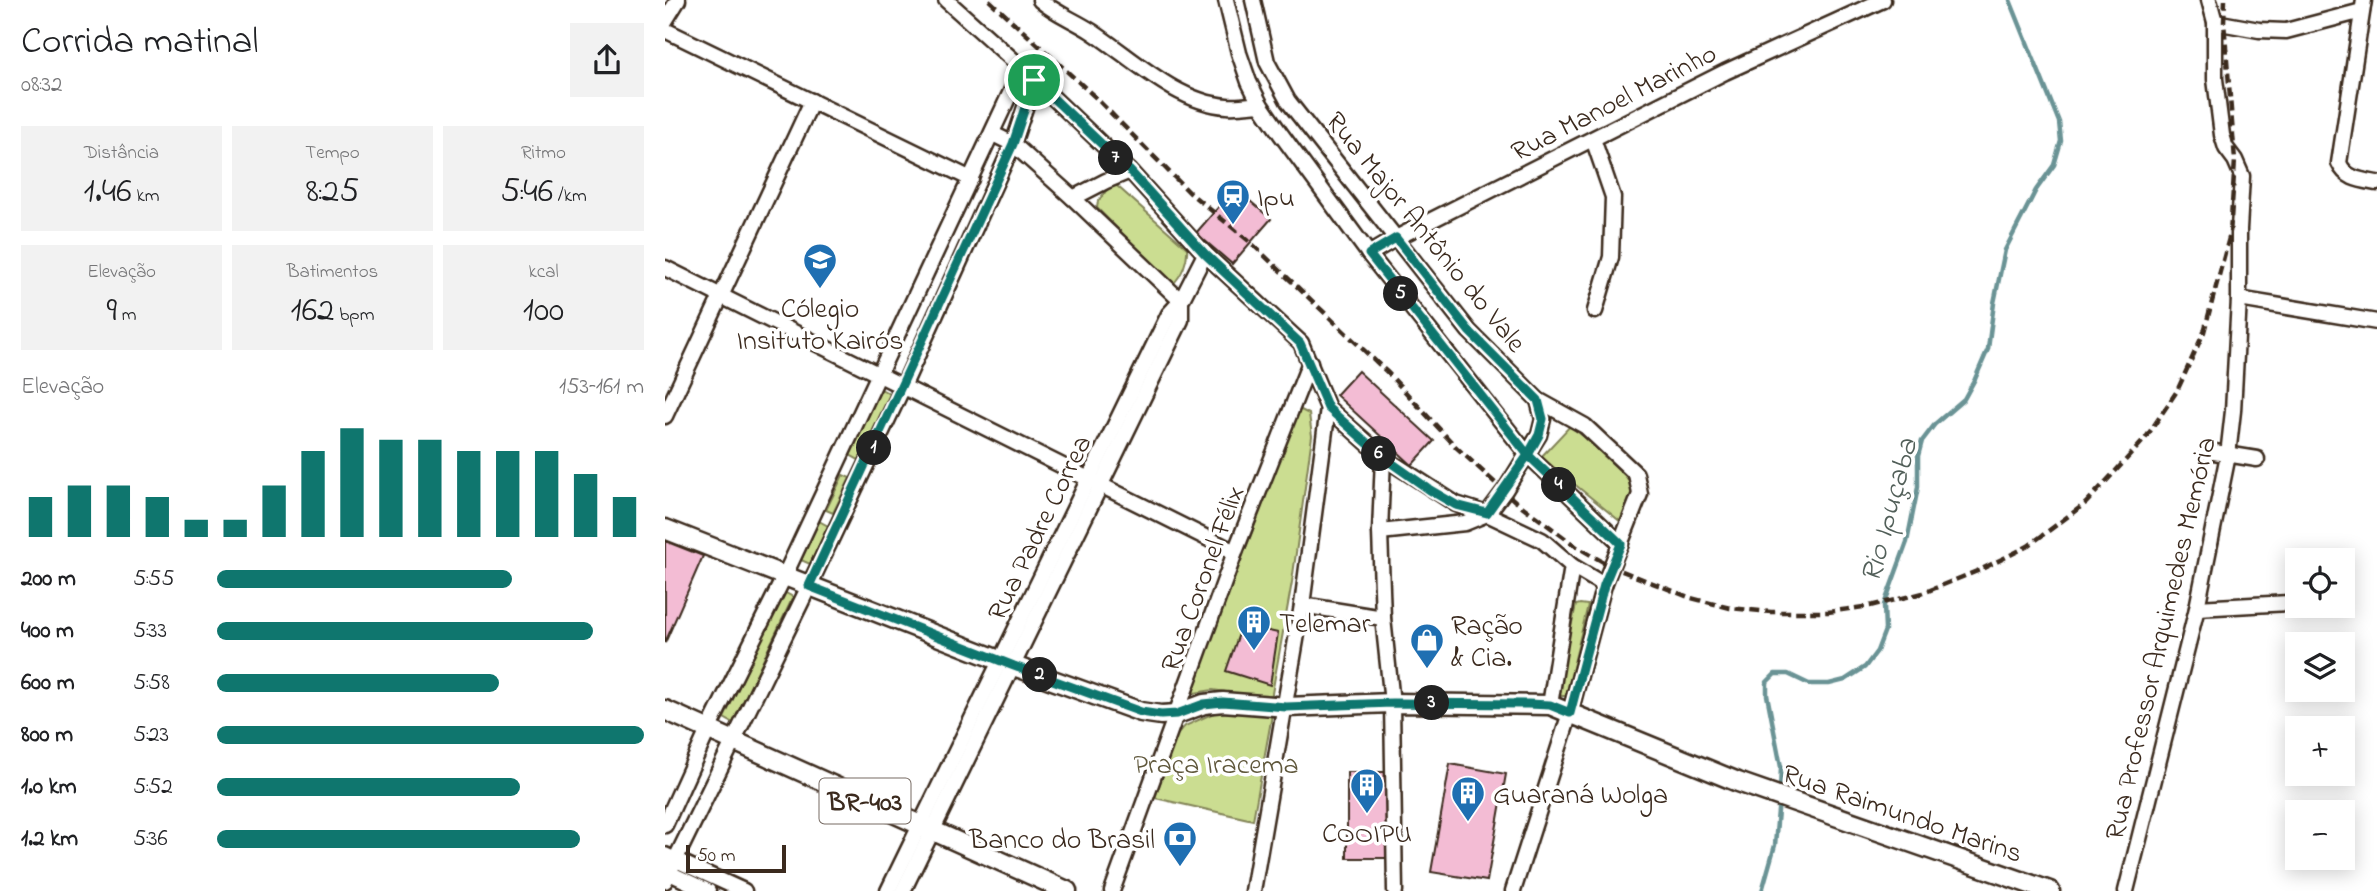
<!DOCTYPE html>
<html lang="pt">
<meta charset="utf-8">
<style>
:root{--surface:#fff;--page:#f2f2f2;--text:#202124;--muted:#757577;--accent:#0f766e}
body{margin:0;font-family:"Indie Flower",sans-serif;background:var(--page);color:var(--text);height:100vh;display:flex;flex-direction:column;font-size:26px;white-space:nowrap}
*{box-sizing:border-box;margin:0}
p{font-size:23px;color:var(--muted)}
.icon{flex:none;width:38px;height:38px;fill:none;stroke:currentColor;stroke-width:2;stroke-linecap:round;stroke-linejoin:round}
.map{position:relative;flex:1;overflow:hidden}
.side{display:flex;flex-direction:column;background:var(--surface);width:665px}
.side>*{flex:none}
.controls{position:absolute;left:1620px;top:548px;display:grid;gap:14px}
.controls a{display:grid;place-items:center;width:70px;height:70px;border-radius:0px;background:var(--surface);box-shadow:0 4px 18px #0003;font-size:35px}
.scale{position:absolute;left:21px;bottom:18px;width:100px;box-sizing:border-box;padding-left:7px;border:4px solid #3b2a1e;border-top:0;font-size:19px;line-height:24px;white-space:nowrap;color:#3b2a1e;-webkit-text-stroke:5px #fff;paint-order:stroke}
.pin{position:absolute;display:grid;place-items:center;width:60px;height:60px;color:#fff;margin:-30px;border:4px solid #fff;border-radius:50%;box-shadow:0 2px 7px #0007}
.km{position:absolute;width:35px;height:35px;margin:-18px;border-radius:50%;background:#222;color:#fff;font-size:19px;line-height:35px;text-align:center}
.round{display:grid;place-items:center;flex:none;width:74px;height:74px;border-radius:0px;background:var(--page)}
.overview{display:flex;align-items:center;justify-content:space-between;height:119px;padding:0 21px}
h1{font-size:38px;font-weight:600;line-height:52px}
.figures{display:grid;grid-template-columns:repeat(3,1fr);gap:10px;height:119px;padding:7px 21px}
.figures div{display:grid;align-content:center;border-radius:0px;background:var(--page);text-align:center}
.figures b{font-size:35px;font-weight:600}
.figures small{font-size:19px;font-weight:400}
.figures p{font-size:19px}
.chart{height:196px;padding:14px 21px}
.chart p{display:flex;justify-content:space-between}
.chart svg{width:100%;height:126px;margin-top:7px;stroke:var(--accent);stroke-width:6}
ul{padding:0 21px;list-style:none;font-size:23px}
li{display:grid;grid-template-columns:112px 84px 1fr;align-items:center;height:52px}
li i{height:18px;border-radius:9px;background:var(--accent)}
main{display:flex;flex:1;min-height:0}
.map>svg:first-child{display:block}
.green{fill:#cbdd91;stroke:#838458;stroke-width:2}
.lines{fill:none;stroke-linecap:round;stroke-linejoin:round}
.stream{stroke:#6a9395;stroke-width:4.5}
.building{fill:#f3bcd4;stroke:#3b2a1e;stroke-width:2}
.minor-casing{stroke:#3b2a1e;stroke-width:19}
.major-casing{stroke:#3b2a1e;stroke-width:23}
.minor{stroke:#fff;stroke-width:14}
.major{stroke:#fff;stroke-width:18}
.rail{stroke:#3b2a1e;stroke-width:4.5;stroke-dasharray:10 5;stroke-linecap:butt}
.route-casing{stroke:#fff;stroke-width:14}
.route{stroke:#0f766e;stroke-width:9}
.labels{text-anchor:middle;stroke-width:7;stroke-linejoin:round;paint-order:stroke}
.shield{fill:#fff;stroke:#766a62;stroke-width:2}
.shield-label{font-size:26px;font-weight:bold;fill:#3b2a1e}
.street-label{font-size:28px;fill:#3b2a1e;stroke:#fff}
.poi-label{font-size:28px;fill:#3b2a1e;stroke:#fff;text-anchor:start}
.park-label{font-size:28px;fill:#5f573b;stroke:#fff}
.water-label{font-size:30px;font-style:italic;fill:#525f59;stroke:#fff}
</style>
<main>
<section class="side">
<div class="overview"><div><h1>Corrida matinal</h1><p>08:32</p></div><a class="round"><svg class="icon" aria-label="share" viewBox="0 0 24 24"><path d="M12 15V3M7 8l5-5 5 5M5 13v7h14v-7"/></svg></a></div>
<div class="figures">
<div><p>Distância</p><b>1.46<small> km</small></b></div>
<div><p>Tempo</p><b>8:25</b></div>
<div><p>Ritmo</p><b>5:46<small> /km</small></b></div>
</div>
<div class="figures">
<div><p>Elevação</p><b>9<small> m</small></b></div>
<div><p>Batimentos</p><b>162<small> bpm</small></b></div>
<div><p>kcal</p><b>100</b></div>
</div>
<div class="chart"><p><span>Elevação</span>153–161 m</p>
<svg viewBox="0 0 160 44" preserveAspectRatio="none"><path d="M5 44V30M15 44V26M25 44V26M35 44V30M45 44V38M55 44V38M65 44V26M75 44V14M85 44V6M95 44V10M105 44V10M115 44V14M125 44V14M135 44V14M145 44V22M155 44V30"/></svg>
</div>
<ul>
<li><b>200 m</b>5:55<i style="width:69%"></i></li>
<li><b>400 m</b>5:33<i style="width:88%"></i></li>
<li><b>600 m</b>5:58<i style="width:66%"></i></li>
<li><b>800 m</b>5:23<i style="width:100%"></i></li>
<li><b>1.0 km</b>5:52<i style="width:71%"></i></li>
<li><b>1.2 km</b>5:36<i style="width:85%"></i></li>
</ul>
</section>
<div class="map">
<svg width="1712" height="891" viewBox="0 0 1712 891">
<rect width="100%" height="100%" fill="#fff"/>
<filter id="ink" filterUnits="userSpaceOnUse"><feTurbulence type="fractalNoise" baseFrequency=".0143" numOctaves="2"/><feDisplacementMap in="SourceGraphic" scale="14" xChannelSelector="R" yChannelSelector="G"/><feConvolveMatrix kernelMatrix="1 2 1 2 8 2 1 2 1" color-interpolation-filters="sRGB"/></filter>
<g filter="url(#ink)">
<g class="green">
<path d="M446 185 452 186 522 248C523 261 517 275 508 284L432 208 433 201Z"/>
<path d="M216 389 225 394 194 460 185 455Z"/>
<path d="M634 409 644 414 647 436 627 582 606 699 548 690 529 693 527 689Z"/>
<path d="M905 426C933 449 992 481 956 522L876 457Z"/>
<path d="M178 475 185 478 168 513 161 510Z"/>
<path d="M154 521 163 526 145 564 136 560Z"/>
<path d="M119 592 128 597 68 723 59 718Z"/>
<path d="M915 604 923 605 901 696H896L892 689 911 605Z"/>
<path d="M551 712 607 715 588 820 490 798 511 736 520 726Z"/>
</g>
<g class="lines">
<g class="stream">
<path d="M1115 791 1116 767 1102 695V682L1110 674H1123L1144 684H1164L1180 680 1200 667 1212 651 1220 630 1219 605 1242 542 1253 487V456L1257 441 1270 424 1299 399 1310 379 1323 349 1329 303 1340 250 1371 190 1389 165 1396 141 1394 122 1345 0"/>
<path d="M1097 891 1110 845 1114 799"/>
</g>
</g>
<g class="building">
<path d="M570 188 606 219 567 264 531 233Z"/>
<path d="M693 371 769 441 747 465 671 395Z"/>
<path d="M0 541 38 556 0 643Z"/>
<path d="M577 625 613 633 605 685 561 671Z"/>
<path d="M785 764 841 774 822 881 766 872Z"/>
<rect x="682" y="772" width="39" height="86"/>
</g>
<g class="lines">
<g class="minor-casing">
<g id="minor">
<path d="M281 0 357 68 465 171 540 254 636 343 663 408 718 457 791 504 822 514 877 540 907 566 939 585"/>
<path d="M375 0C390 13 409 20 426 31 466 57 512 103 562 106 573 107 584 105 595 104"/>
<path d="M561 0 574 53 584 82 595 104 615 133 704 254 863 455 956 544"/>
<path d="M588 0 602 62 623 101 804 331 873 400 920 426 971 474 975 494 939 585 905 713 848 891"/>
<path d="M1699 0 1674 163C1681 179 1695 180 1712 183"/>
<path d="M0 21 13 0"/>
<path d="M1550 22 1594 30 1621 31 1697 11"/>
<path d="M0 30 306 179"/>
<path d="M328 134 348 144 408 198 516 301"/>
<path d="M928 139 948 197 946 257 930 311"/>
<path d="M408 198 441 181 465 171"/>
<path d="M704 254 731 238 1060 72 1218 0"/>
<path d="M0 268 570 552"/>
<path d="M1574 299 1712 322"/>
<path d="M0 416 147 101"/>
<path d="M1543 451 1592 459"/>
<path d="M718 457 715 532 718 618 727 703 730 891"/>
<path d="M715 532 800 523 822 514 840 490 874 435 878 419 873 400"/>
<path d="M637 605 718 618"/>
<path d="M1532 608 1624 603"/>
<path d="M885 705 907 566"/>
<path d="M0 825 43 730 119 577 357 68"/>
<path d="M0 855 79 891"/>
<path d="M0 871 43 891"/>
<path d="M0 881 144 586 238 387 348 144 369 81"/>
<path d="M223 891 504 314 516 301 540 254"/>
<path d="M238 891 516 320V301"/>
<path d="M447 891 570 552 645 362"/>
<path d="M588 891 637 605 663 408"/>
<path d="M1461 891 1532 608 1563 455 1568 411 1574 299V229L1577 176 1570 160 1561 148 1557 135 1550 79V22L1544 0"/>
</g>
</g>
<g class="major-casing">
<g id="major">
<path d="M0 529 349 666 476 712 496 715 512 714 539 704 558 702 621 707 727 703 885 705 1073 782 1385 891"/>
<path d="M0 710 402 891"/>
</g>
</g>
<use href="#minor" class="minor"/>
<use href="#major" class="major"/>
<path class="rail" d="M324 0 429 96 525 193 584 241 723 373 791 447 850 501 912 547 947 567 1026 598 1065 608 1106 612H1163L1205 606 1258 593 1317 569 1363 546 1421 503 1480 439 1512 391 1539 332 1565 234 1570 160 1559 22 1560 0"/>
</g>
</g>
<g class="lines" filter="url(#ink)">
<g class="route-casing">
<path id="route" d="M369 80 348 144 144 586 349 666 476 712 496 715 512 714 539 704 558 702 621 707 727 703 863 704 885 705 905 713 939 585 956 544 863 455 874 435 878 419 873 400 804 331 731 238 704 254 863 455 822 513 791 505 765 490 718 457 663 408 635 343 540 254 465 171 369 80"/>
</g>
<use href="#route" class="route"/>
</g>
<defs>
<g id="station-pin" transform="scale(1.75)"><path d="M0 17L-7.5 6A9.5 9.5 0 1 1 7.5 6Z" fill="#1f6fb2" stroke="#fff"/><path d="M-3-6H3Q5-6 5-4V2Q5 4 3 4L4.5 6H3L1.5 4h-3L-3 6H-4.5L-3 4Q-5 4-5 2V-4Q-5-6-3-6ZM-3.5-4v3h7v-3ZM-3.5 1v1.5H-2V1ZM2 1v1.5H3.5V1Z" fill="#fff"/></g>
<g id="school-pin" transform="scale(1.75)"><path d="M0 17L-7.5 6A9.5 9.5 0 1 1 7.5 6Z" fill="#1f6fb2" stroke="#fff"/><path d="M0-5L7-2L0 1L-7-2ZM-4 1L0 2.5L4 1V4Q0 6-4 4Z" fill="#fff"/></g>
<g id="building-pin" transform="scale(1.75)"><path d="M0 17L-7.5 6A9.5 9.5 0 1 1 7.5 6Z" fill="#1f6fb2" stroke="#fff"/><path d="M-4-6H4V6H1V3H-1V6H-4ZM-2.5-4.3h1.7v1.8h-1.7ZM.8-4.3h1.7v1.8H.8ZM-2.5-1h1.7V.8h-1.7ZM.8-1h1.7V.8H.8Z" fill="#fff"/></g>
<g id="shop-pin" transform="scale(1.75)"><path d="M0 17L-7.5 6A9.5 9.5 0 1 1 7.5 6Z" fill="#1f6fb2" stroke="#fff"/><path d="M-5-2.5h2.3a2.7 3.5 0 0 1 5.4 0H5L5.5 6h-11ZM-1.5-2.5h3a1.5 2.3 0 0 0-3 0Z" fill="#fff"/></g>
<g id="bank-pin" transform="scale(1.75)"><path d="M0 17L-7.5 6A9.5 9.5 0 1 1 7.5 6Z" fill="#1f6fb2" stroke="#fff"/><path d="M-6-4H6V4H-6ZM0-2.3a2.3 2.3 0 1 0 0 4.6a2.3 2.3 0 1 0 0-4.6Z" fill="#fff"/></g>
</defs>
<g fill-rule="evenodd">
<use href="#station-pin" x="568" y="196"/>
<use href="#school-pin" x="155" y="260"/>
<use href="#building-pin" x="589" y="622"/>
<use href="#shop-pin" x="762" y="640"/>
<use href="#building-pin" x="702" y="785"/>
<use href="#building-pin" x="803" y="793"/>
<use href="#bank-pin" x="515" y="838"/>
</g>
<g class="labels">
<rect class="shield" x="154.5" y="778.5" width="91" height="45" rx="5"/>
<g class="shield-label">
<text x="200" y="810">BR-403</text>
</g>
<g class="street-label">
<text transform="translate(948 101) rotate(-27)" y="10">Rua Manoel Marinho</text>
<text transform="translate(762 231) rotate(51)" y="10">Rua Major Antônio do Vale</text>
<text transform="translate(373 527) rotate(-64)" y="10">Rua Padre Correa</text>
<text transform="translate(536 578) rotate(-70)" y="10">Rua Coronel Félix</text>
<text transform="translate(1494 638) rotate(-77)" y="10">Rua Professor Arquimedes Memória</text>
<text transform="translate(1238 812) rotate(19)" y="10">Rua Raimundo Marins</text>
</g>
<g class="poi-label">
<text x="592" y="206">Ipu</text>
<text x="155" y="317" text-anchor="middle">Cólegio<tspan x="155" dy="32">Insituto Kairós</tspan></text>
<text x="614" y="632">Telemar</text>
<text x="786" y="634">Ração<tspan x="786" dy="32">&amp; Cia.</tspan></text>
<text x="828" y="803">Guaraná Wolga</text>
<text x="702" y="842" text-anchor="middle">COOIPU</text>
<text x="490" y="848" text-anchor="end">Banco do Brasil</text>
</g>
<g class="park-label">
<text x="551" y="773">Praça Iracema</text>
</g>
<g class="water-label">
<text transform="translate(1223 510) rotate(-75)" y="10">Rio Ipuçaba</text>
</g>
</g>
</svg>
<div class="controls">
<a><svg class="icon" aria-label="locate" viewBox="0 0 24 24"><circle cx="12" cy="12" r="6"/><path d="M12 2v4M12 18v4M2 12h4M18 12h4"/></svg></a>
<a><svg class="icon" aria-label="layers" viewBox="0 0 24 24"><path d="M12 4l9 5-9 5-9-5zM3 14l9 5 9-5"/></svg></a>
<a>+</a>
<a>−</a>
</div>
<div class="scale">50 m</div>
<div class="pin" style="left:369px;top:80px;background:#1e9e55"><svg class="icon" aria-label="arrive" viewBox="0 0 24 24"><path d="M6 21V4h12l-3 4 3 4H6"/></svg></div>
<b class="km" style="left:209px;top:448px">1</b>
<b class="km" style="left:375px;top:675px">2</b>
<b class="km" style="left:767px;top:703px">3</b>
<b class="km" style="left:894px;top:485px">4</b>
<b class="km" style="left:736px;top:294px">5</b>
<b class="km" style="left:714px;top:454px">6</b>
<b class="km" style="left:451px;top:158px">7</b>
</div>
</main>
